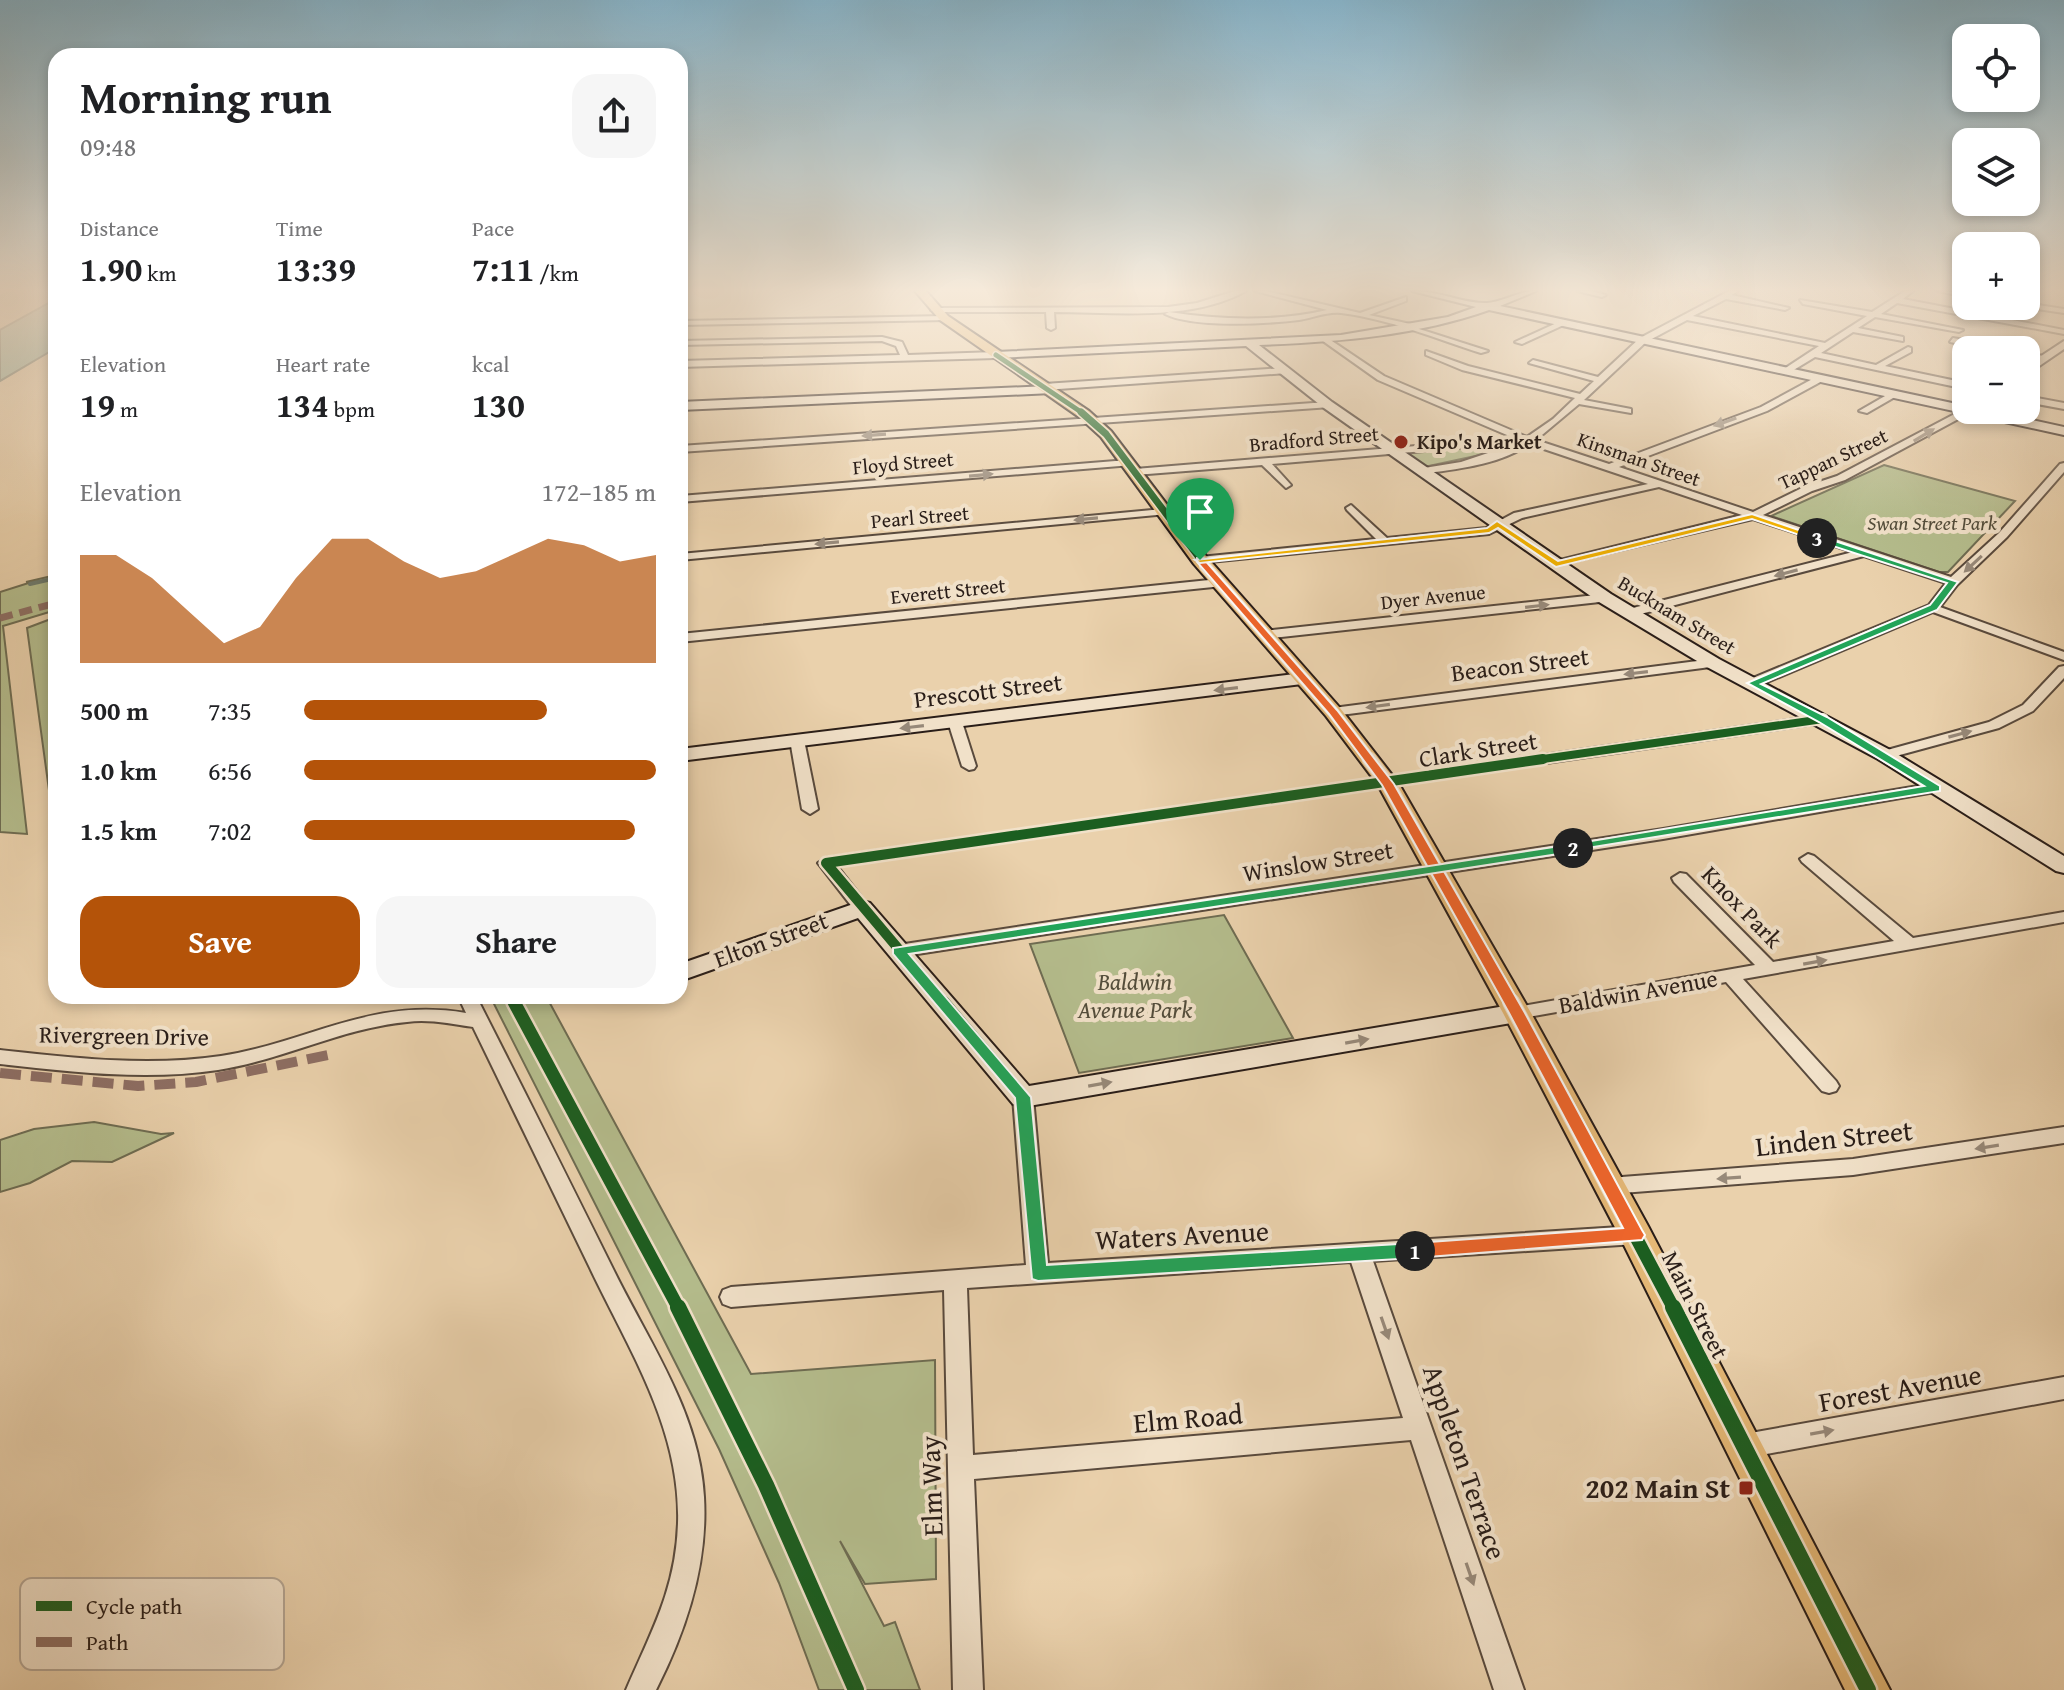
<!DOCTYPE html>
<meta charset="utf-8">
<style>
:root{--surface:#fff;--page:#f6f6f6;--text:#202124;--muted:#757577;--accent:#b45309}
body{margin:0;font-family:"Gentium Book Plus",serif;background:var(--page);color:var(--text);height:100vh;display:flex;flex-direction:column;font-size:30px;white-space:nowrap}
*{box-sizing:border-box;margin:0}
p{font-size:26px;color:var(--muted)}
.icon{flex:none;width:44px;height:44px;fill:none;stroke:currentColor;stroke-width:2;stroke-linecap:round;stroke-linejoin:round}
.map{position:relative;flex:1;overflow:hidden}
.details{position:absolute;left:48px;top:48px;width:640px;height:956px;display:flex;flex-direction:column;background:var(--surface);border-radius:24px;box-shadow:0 4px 12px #0003}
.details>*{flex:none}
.buttons{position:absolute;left:1952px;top:24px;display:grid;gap:16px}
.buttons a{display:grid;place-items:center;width:88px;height:88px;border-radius:16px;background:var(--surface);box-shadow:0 4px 12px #0003;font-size:40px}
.pin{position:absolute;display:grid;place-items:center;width:68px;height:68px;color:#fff;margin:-82px -34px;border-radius:50% 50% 50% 0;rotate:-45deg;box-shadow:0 0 8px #0007}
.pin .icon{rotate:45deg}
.km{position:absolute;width:40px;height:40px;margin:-20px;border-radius:50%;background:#222;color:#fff;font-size:22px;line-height:40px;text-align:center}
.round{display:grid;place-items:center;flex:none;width:84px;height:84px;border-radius:24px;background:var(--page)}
.summary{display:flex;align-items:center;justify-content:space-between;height:136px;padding:0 32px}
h1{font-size:44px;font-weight:600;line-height:60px}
.figures{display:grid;grid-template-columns:repeat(3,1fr);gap:12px;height:136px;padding:8px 32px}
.figures div{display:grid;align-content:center}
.figures b{font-size:34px;font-weight:600}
.figures small{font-size:22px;font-weight:400}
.figures p{font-size:22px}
.chart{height:224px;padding:16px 32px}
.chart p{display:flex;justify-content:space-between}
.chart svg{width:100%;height:144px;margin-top:8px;fill:var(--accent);opacity:.7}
.action{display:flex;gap:16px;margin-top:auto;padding:16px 32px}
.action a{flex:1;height:92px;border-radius:24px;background:var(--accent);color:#fff;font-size:32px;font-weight:600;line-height:92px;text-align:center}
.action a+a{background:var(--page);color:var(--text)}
ul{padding:0 32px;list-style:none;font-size:26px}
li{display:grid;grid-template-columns:128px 96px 1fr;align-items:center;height:60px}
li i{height:20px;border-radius:10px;background:var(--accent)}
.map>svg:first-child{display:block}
.green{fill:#b4bc8c;stroke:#6e6c52;stroke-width:2}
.water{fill:#98b8a5;stroke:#6c7a6d;stroke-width:2}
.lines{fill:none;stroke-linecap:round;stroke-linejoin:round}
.stream{stroke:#6c7a6d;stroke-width:4}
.street-casing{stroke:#594a3d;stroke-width:4}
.secondary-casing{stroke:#291d18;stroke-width:4}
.primary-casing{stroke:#291d18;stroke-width:4}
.street{fill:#f1e1c9;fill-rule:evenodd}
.secondary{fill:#f1e1c9;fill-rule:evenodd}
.primary{fill:#e5b876;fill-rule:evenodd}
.quiet-far1{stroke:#8d6e63;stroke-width:7;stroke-dasharray:13 7;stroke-linecap:butt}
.quiet{stroke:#8d6e63;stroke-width:10;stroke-dasharray:21 10;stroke-linecap:butt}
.cycleway-far5-casing{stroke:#f1e1c9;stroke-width:8}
.cycleway-far4-casing{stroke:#f1e1c9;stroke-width:10}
.cycleway-far3-casing{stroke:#f1e1c9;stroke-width:12}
.cycleway-far2-casing{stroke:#f1e1c9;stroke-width:15}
.cycleway-far1-casing{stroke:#f1e1c9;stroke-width:18}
.cycleway-casing{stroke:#f1e1c9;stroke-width:21}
.cycleway-far5{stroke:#1b5e20;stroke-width:5}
.cycleway-far4{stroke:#1b5e20;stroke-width:7}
.cycleway-far3{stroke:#1b5e20;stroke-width:8}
.cycleway-far2{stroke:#1b5e20;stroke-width:10}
.cycleway-far1{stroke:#1b5e20;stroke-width:13}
.cycleway{stroke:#1b5e20;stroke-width:16}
.oneway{fill:#978979}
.split-1{fill:#f0652b;stroke:#fff;stroke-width:2}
.split-2{fill:#22a559;stroke:#fff;stroke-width:2}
.split-3{fill:#22a559;stroke:#fff;stroke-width:2}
.split-4{fill:#f5b400;stroke:#fff;stroke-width:2}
.poi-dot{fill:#8f2418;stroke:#f1e1c9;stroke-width:3}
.labels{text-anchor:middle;stroke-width:8;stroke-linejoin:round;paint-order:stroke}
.far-street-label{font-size:20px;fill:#291d18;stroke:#f1e1c9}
.far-poi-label{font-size:20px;font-weight:bold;fill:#291d18;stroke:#f1e1c9;text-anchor:start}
.far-park-label{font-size:20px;font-style:italic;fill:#534d3b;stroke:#f1e1c9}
.street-label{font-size:24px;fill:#291d18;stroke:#f1e1c9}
.park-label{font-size:24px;font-style:italic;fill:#534d3b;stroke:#f1e1c9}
.near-street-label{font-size:28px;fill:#291d18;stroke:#f1e1c9}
.near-poi-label{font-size:28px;font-weight:bold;fill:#291d18;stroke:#f1e1c9;text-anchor:end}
.key{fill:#f1e1c9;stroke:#b5a694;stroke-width:2}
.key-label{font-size:22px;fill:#291d18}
</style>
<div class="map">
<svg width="2064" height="1690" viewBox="0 0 2064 1690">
<rect width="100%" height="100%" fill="#ead1ac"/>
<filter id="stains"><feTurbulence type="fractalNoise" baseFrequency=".0025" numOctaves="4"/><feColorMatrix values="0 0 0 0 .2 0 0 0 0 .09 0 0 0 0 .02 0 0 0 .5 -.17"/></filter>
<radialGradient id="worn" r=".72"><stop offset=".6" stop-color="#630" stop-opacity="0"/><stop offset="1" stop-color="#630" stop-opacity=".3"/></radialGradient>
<g class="green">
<path d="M1504 444 1506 446 1480 455 1424 467 1407 453Z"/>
<path d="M1884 465 2015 501 1948 572H1939L1771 516Z"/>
<path d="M56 575V610L3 626 27 834 0 832V592L38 580 26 582Z"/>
<path d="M56 617V842L27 628Z"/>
<path d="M1224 915 1293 1038 1079 1073 1030 944Z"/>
<path d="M490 996H546L751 1374 935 1360 936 1579 865 1584 840 1541 884 1626 895 1622 920 1690H819L779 1583 719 1449Z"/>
<path d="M94 1122 161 1134 174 1133 112 1162 72 1161 30 1183 0 1192V1140L34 1129Z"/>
</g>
<path class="water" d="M56 299V348L0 381V330Z"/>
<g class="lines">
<path class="stream" d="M30 584 56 578"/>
<g class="street-casing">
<g id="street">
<path d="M1235 291H1246C1190 322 1115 312 1054 312L1055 328 1051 330 1047 328 1046 312H935L931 310 935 308 1168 307 1197 303Z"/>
<path d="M1255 291H1266L1360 313 1406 297V301L1369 315 1415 325 1416 328 1488 351 1481 353C1434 338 1389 319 1341 313 1328 311 1312 318 1299 320 1266 324 1193 328 1165 314L1169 312C1221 320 1275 322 1327 310Z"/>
<path d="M1577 291H1591L1606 295 1602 297Z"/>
<path d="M1729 291H1738L1732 295 1789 308 1785 310 1726 299 1693 316 1825 343 1867 316 1803 304 1800 300 1872 312 1905 291H1913L1903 299 2064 330V334L1897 303 1881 314 1963 330 1959 332 1875 317 1858 328 1903 337V341L1853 332 1821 353 1876 365 1908 347 1911 348V352L1885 366 1966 383V389L1815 357 1787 374 1784 373V369L1819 346 1687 320 1646 342 1584 400 1631 409V413L1579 404 1536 440 1609 464 1761 407 1818 376H1824V380L1767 411 1619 467 1753 512 1804 487 1837 476 1966 408 1975 410 1845 480 1812 491 1763 515 1951 577 1999 533 2060 464 2064 463V472L2007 537 1957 585 1940 607 2064 652V660L1933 612 1758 686H1748V680L1929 605 1946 583 1864 556 1629 617 1625 616V610L1853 552 1753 519 1552 566V562L1742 515 1659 487 1522 518 1489 534 1200 563 1194 560 1200 557 1376 539 1347 510 1346 508 1351 505 1387 538 1486 528 1514 513 1648 484 1529 444C1500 465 1457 469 1422 474L1418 473V469L1461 462 1518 443 1272 464 1291 485 1286 488 1262 465 1135 475 1130 472 1135 469 1514 438 1378 380 1323 341 1326 337 1384 376 1527 437 1553 419 1575 398 1462 370 1426 355V351L1468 366 1580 394 1594 381 1529 363 1533 360 1598 377 1640 338Z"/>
<path d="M1938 291 1966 293V297Z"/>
<path d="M2026 303 2064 309V313L2023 307Z"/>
<path d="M944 316 947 320 680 325V321Z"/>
<path d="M1561 321 1568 323 1522 344 1515 342Z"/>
<path d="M882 337 902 342 908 355 996 352 1000 355 996 358 680 367V361L900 355 896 346 882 341 680 345V341Z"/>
<path d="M1953 338 2002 347 2006 350H1990L1950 342Z"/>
<path d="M2026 352 2047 357 2048 359 2044 362 2026 358Z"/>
<path d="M1285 368 1288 369V373L1044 390 1040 387 1044 384Z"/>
<path d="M1892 392 1900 394 1867 413 1859 411Z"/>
<path d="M2026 396 2064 403V409L2026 402Z"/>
<path d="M1328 402 1333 405 1331 407 680 452V446Z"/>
<path d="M1128 460 1132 461V465L680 502V496Z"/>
<path d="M1163 509 1167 510V514L680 560V554Z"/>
<path d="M1219 579 1225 583 1223 586 680 642V634Z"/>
<path d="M1605 594 1609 595V601L1264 639 1258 635 1264 631Z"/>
<path d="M1713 659 1718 660V666L1333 716 1326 712 1333 708Z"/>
<path d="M2064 666V678L2033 711 1999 728 1885 759 1878 755 1880 752 1989 722 2023 705 2059 667Z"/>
<path d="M1823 715 1830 719 1828 722 837 866 870 908 862 913 856 912 818 863 826 858Z"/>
<path d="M955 718 962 722 976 766 974 769 969 770 962 766 948 722Z"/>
<path d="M797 736 804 740 818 809 810 814 802 809 790 740Z"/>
<path d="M1936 783 1941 785 1944 788 1941 791 1663 839 898 957 889 951 898 945 1663 829Z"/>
<path d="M1808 854 1814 856 1913 938 2064 912V922L1743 979 1836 1081 1839 1086 1836 1091 1829 1093 1822 1091 1726 982 1517 1019 1510 1017 1508 1013 1510 1009 1517 1007 1755 965 1674 882 1672 878 1680 873 1686 874 1773 962 1894 941 1802 862 1800 859Z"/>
<path d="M458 996H476C524 1090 571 1184 618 1279 653 1348 700 1417 704 1497 708 1565 686 1631 656 1690H626C651 1632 676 1589 678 1523 681 1429 629 1350 590 1268 551 1188 512 1107 473 1027 451 1024 429 1019 407 1022 342 1028 283 1060 218 1070 146 1081 72 1072 0 1064V1050C73 1058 148 1067 221 1056 310 1042 371 997 466 1013Z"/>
<path d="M1023 1090 1030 1092 1033 1097 1048 1263 1636 1226 1644 1229 1647 1235 1644 1241 1636 1244 1373 1261 1524 1690H1494L1411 1440 974 1479 983 1690H953L944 1290 731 1307 723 1304 720 1297 723 1290 731 1287 1026 1265 1013 1097 1016 1092ZM1351 1262 1403 1418 973 1455 967 1288Z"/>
<path d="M2064 1127V1143L1853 1175 1609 1194 1601 1192 1598 1186 1601 1180 1609 1178 1853 1159Z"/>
<path d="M2064 1377V1399L1745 1458 1736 1454 1732 1446 1736 1438 1745 1434Z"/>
</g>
</g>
<g class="secondary-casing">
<g id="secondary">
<path d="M1412 291C1438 290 1463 304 1487 303 1504 302 1518 291 1536 291L1500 306 1966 406V410H1986L2064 427V435L1489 310C1415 336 1337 342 1259 345L1332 402 1611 594 1719 659 1892 751 2064 856V873L2056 871 1878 759 1707 667 1599 602 1324 408 1246 346 996 358 990 355 996 352 1341 335 1448 317 1476 307Z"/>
<path d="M2064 341V349L2026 375V366Z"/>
<path d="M1048 386 1052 387V393L680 410V402Z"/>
<path d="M1303 673 1312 679 1310 683 680 761V749Z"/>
<path d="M862 901 870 903 1029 1086 1517 1004 1526 1007 1530 1013 1526 1019 1517 1022 1023 1107 1013 1104 858 918 680 981V964Z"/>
</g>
</g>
<g class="primary-casing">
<path id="primary" d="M915 291H926L948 316 1089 411 1111 431 1206 556 1340 708 1399 784 1531 1013 1648 1226 1890 1690H1845L1621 1239 1503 1013 1378 785 1326 716 1194 564 1101 437 1079 417 940 320Z"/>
</g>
<use href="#street" class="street"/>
<use href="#secondary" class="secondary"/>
<use href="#primary" class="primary"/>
<path class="quiet-far1" d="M0 618 56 603"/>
<path class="quiet" d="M0 1073 138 1086 196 1082 333 1054"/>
<g class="cycleway-far5-casing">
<path id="cycleway-far5" d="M996 355 1084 414"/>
</g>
<g class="cycleway-far4-casing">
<path id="cycleway-far4" d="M1081 412 1106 434 1207 568"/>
</g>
<g class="cycleway-far3-casing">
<g id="cycleway-far3">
<path d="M1205 566 1333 712 1371 761"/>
<path d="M1529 761 1823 719"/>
</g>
</g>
<g class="cycleway-far2-casing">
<g id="cycleway-far2">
<path d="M1369 759 1388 784 1512 1004"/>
<path d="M511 996 515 1004"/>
<path d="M945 1004 826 863 1543 759"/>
</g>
</g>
<g class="cycleway-far1-casing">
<g id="cycleway-far1">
<path d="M514 1002 679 1309"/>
<path d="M943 1002 1023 1097 1038 1273"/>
<path d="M1511 1002 1674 1309"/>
</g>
</g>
<g class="cycleway-casing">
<g id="cycleway">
<path d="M678 1307 766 1485 856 1690"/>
<path d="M1673 1307 1868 1690"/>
</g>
</g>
<use href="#cycleway-far5" class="cycleway-far5"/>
<use href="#cycleway-far4" class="cycleway-far4"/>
<use href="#cycleway-far3" class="cycleway-far3"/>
<use href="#cycleway-far2" class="cycleway-far2"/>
<use href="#cycleway-far1" class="cycleway-far1"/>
<use href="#cycleway" class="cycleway"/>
</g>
<defs><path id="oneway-solid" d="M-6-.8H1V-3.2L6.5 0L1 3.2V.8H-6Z" transform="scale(2)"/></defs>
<g class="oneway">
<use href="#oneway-solid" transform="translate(1725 422) rotate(161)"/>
<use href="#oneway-solid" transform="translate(874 435) rotate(176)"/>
<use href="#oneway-solid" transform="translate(1924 435) rotate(-31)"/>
<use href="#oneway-solid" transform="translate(981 475) rotate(-5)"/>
<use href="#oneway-solid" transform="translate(1086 519) rotate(175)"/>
<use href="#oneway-solid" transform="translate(827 543) rotate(175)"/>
<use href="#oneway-solid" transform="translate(1973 564) rotate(137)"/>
<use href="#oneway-solid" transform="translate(1786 573) rotate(165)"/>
<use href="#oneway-solid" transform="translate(1537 606) rotate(-7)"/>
<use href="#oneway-solid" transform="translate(1636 673) rotate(173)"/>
<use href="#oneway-solid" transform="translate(1226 689) rotate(173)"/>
<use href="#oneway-solid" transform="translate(1378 706) rotate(172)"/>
<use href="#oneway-solid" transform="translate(912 727) rotate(173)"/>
<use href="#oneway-solid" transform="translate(1960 734) rotate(-15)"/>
<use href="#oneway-solid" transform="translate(1815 962) rotate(-10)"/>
<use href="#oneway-solid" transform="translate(1357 1041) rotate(-10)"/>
<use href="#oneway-solid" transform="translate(1100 1084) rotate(-10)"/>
<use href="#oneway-solid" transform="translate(1987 1147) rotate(171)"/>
<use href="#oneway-solid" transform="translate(1729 1178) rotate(176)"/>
<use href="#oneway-solid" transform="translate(1385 1328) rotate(71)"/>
<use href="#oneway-solid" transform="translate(1822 1432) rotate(-10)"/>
<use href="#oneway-solid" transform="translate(1470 1574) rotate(71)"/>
</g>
<linearGradient id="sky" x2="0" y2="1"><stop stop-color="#88b6cd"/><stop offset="0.55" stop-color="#f6eada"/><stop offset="1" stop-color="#f6eada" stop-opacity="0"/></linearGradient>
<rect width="2064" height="527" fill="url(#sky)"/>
<path class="split-1" d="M1197 558H1203L1337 710 1394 784 1525 1013 1642 1230 1645 1235 1642 1240 1415 1258 1409 1256 1406 1251 1415 1243 1623 1228 1509 1013 1382 785 1329 714 1197 562Z"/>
<path class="split-2" d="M1573 844 1580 848 1578 851 909 954 1031 1097 1047 1265 1415 1243 1424 1251 1415 1258 1038 1281 1032 1279 1015 1098 893 954V948Z"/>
<path class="split-3" d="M1817 535 1958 582 1937 610 1761 684 1827 717 1940 786V791L1569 851 1567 848 1573 844 1924 786 1819 722 1747 683 1930 605 1947 583 1814 540Z"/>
<path class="split-4" d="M1752 514 1822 538 1814 540 1752 519 1556 567 1498 528 1489 533 1200 563 1195 560 1487 528 1497 521 1558 561Z"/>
<g class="poi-dot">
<circle cx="1401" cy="442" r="8"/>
<rect x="1738" y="1480" width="16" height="16" rx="4"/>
</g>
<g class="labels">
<g class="far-street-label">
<text transform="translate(1314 439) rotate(-5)" y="7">Bradford Street</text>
<text transform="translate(1639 459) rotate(19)" y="7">Kinsman Street</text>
<text transform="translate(1833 459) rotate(-25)" y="7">Tappan Street</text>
<text transform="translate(903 463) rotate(-5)" y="7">Floyd Street</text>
<text transform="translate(920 517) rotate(-5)" y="7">Pearl Street</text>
<text transform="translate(948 591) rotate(-6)" y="7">Everett Street</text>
<text transform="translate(1433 597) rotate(-6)" y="7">Dyer Avenue</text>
<text transform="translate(1677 615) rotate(31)" y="7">Bucknam Street</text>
</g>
<g class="far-poi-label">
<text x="1417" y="449">Kipo's Market</text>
</g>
<g class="far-park-label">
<text x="1932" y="530">Swan Street Park</text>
</g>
<g class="street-label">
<text transform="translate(1520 665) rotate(-7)" y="8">Beacon Street</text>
<text transform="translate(988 691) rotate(-7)" y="8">Prescott Street</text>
<text transform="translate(1478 750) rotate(-9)" y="8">Clark Street</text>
<text transform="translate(1318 862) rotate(-9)" y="8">Winslow Street</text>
<text transform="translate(1742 907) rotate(46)" y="8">Knox Park</text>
<text transform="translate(771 940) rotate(-20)" y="8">Elton Street</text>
<text transform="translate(1638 992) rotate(-10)" y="8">Baldwin Avenue</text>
<text transform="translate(124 1036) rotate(1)" y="8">Rivergreen Drive</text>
<text transform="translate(1695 1305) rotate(63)" y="8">Main Street</text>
</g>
<g class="park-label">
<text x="1135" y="990">Baldwin<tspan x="1135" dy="28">Avenue Park</tspan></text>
</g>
<g class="near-street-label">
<text transform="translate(1834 1138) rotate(-6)" y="10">Linden Street</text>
<text transform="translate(1182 1235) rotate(-3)" y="10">Waters Avenue</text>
<text transform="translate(1900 1388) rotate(-10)" y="10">Forest Avenue</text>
<text transform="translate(1188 1418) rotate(-5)" y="10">Elm Road</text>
<text transform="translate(1465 1462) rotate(71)" y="10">Appleton Terrace</text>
<text transform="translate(931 1486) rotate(-92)" y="10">Elm Way</text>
</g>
<g class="near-poi-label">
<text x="1730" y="1498">202 Main St</text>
</g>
</g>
<rect x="20" y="1578" width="264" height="92" rx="12" class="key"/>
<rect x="36" y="1601" width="36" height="10" fill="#1b5e20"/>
<rect x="36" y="1637" width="36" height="10" fill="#8d6e63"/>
<g class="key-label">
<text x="86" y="1614">Cycle path</text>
<text x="86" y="1650">Path</text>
</g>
<rect width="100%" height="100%" filter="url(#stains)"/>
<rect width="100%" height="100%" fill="url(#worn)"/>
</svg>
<div class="buttons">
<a><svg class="icon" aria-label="locate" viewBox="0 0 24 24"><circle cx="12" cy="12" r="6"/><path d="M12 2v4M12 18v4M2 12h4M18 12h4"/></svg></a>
<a><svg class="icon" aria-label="layers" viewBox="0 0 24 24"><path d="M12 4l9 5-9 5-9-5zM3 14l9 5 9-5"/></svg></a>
<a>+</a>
<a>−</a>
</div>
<div class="pin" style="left:1200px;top:560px;background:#1e9e55"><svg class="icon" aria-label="arrive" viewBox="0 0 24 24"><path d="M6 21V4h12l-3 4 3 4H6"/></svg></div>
<b class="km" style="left:1415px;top:1251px">1</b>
<b class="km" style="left:1573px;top:848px">2</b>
<b class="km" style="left:1817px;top:538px">3</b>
<section class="details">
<div class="summary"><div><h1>Morning run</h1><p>09:48</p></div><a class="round"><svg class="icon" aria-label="share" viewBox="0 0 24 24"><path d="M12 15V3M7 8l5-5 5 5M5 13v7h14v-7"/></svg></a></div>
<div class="figures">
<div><p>Distance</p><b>1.90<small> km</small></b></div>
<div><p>Time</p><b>13:39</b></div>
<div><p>Pace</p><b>7:11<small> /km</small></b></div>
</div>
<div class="figures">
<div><p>Elevation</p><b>19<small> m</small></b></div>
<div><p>Heart rate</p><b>134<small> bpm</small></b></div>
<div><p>kcal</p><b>130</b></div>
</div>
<div class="chart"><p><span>Elevation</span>172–185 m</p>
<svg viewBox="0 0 160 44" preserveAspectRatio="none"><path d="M0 44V11L10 11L20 18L30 28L40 38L50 33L60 18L70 6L80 6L90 13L100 18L110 16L120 11L130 6L140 8L150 13L160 11V44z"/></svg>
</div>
<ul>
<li><b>500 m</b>7:35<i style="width:69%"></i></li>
<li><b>1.0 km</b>6:56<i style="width:100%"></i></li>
<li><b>1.5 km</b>7:02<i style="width:94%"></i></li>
</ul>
<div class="action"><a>Save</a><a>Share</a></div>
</section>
</div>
